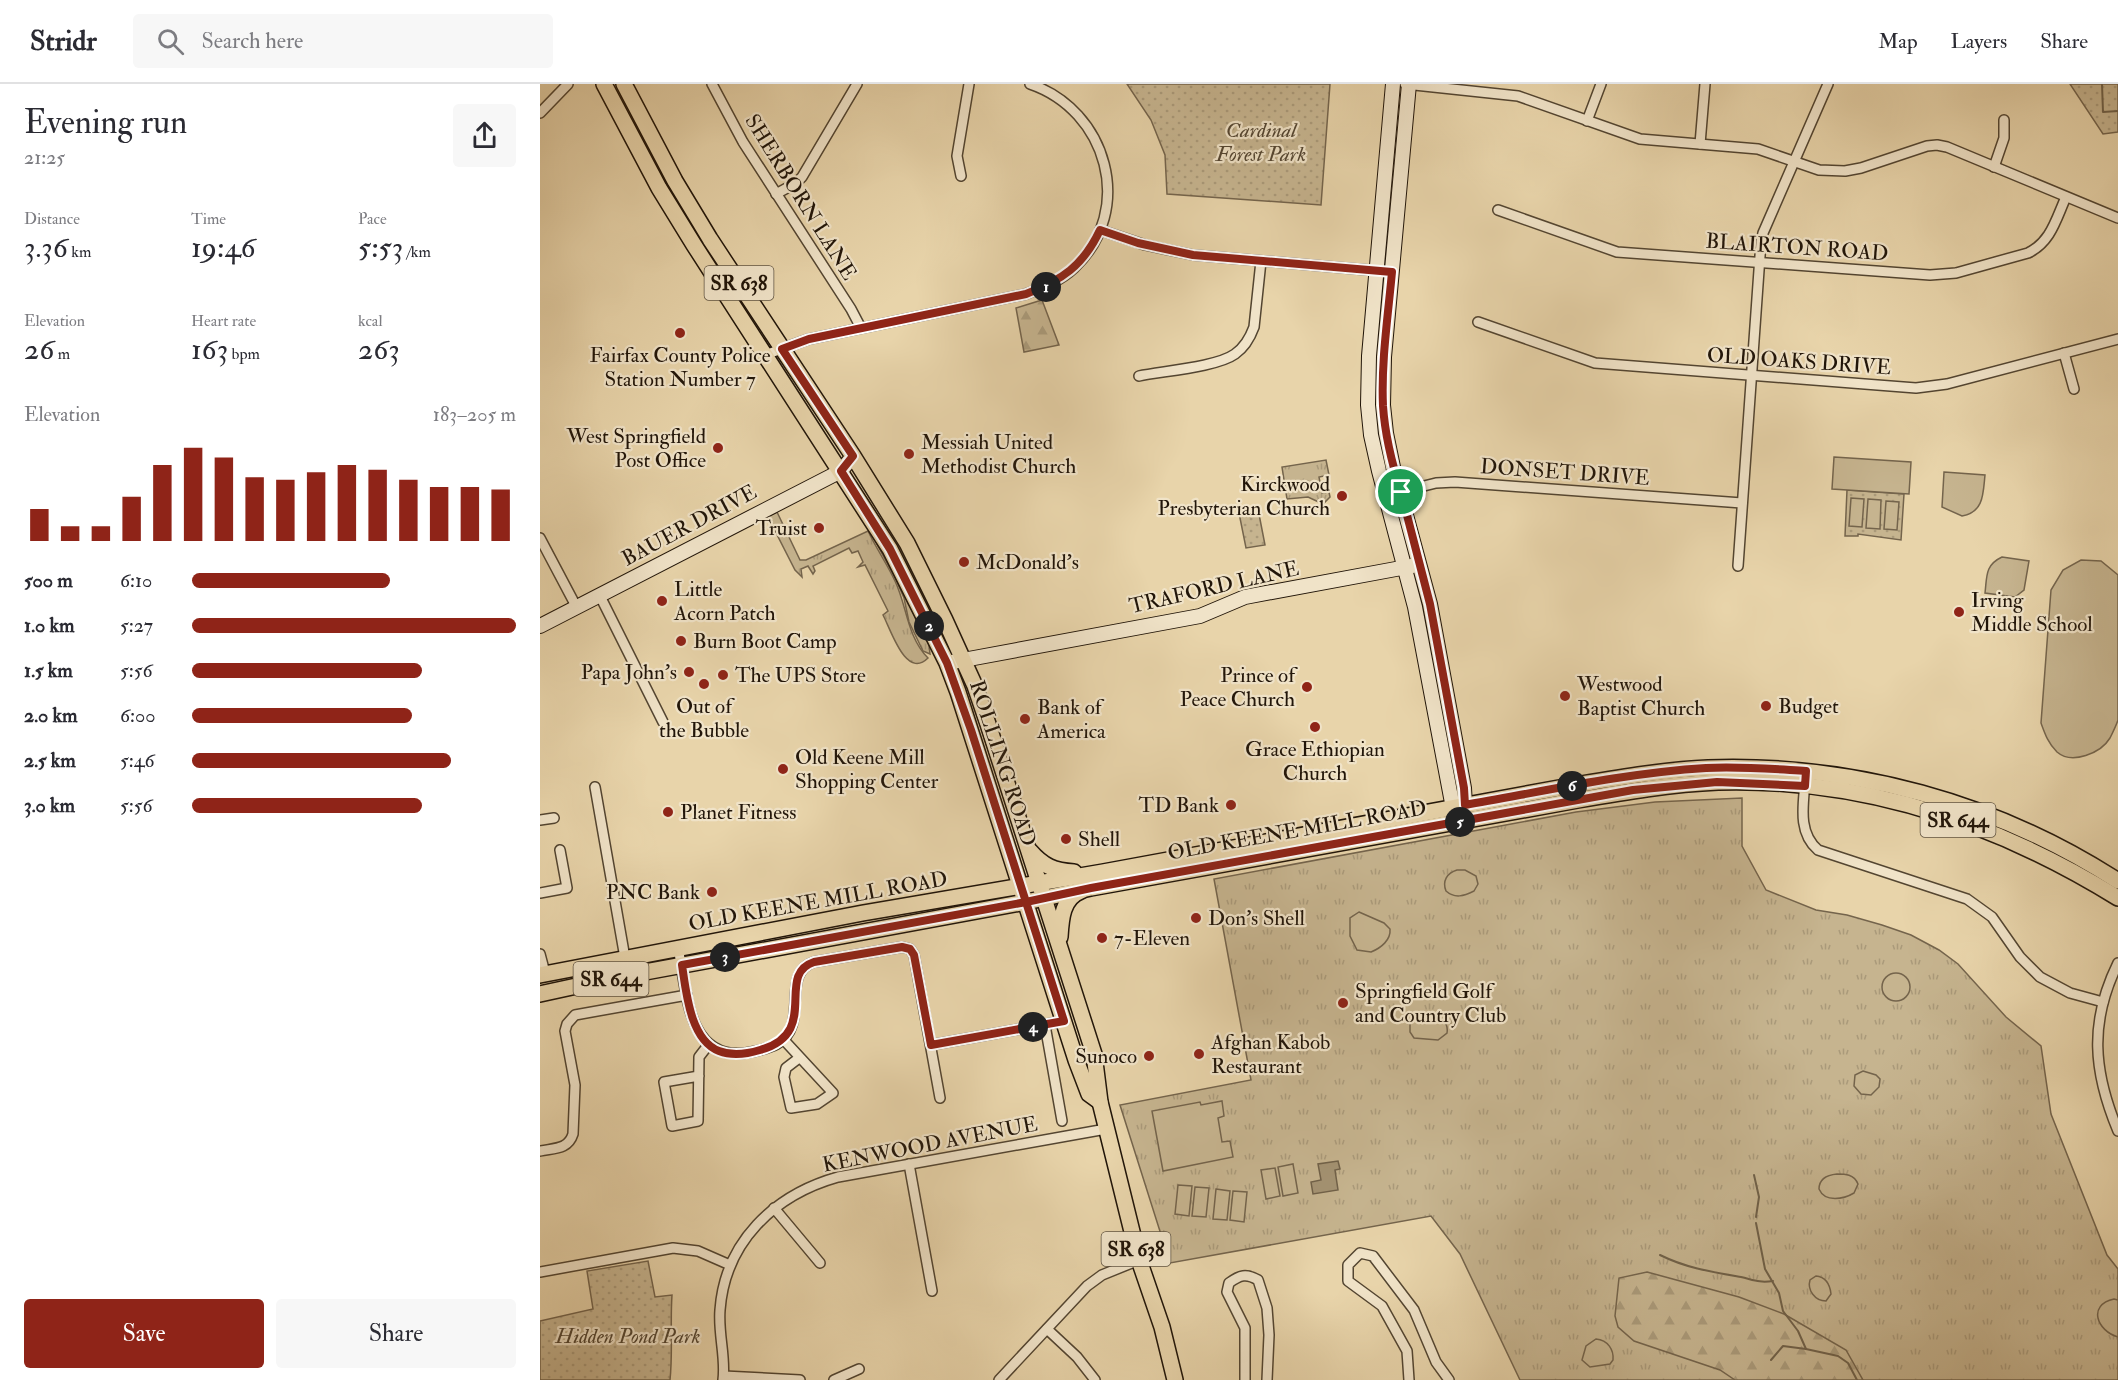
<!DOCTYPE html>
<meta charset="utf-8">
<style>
:root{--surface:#fff;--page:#f7f7f7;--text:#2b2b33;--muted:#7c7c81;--line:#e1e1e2;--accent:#8f2418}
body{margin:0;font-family:"IM FELL Double Pica",serif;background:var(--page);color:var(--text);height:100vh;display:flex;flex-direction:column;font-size:22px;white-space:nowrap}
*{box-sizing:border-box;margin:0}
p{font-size:20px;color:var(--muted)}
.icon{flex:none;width:33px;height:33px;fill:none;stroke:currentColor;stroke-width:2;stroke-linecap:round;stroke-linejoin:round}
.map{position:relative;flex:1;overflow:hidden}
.panel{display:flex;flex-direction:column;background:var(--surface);width:540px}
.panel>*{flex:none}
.pin{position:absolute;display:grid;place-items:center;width:51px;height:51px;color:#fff;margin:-26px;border:3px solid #fff;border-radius:50%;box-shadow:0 2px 6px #0007}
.km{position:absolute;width:30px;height:30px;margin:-15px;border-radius:50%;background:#222;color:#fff;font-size:16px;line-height:30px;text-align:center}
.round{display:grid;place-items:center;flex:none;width:63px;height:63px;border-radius:6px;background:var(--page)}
.head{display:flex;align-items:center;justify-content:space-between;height:102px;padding:0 24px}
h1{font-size:33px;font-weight:600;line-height:45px}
.metrics{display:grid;grid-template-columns:repeat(3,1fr);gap:9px;height:102px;padding:6px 24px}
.metrics div{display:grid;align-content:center}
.metrics b{font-size:30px;font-weight:600}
.metrics small{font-size:16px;font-weight:400}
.metrics p{font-size:16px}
.chart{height:168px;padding:12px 24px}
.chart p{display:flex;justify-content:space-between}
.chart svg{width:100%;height:108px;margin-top:6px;stroke:var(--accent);stroke-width:6}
.primary-button{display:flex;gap:12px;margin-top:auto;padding:12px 24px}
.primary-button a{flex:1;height:69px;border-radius:6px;background:var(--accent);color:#fff;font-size:24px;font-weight:600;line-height:69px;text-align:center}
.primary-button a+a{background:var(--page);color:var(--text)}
ul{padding:0 24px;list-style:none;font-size:20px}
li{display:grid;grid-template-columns:96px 72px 1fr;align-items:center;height:45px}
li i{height:15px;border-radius:8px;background:var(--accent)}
header{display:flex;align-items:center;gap:36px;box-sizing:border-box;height:84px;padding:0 30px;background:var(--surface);border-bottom:2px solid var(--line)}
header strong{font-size:28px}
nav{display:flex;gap:33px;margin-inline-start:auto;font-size:21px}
.search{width:420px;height:54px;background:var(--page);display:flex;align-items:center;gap:15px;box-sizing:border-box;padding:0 21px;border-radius:6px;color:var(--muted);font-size:22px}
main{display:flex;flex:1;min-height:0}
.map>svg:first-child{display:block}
.grass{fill:url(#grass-tufts);stroke:#74644c;stroke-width:1.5}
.forest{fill:url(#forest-firs);stroke:#74644c;stroke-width:1.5}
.park{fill:url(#park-dots);stroke:#74644c;stroke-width:1.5}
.pitch{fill:#c6b48f;stroke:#74644c;stroke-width:1.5}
.water{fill:#a49373;stroke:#706149;stroke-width:1.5}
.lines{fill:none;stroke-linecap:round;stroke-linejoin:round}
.stream{stroke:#706149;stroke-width:2}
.street-casing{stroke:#534531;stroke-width:12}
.secondary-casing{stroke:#211509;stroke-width:16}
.primary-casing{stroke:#211509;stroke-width:18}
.street{stroke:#f0e3c8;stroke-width:9}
.secondary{stroke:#f0e3c8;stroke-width:14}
.primary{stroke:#e8d4aa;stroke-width:15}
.route-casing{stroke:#fff;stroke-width:12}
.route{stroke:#8f2418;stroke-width:8}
.poi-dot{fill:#8f2418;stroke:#f0e3c8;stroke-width:2}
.labels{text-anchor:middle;stroke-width:4.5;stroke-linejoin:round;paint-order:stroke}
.shield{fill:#f0e3c8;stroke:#5f5342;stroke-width:1.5}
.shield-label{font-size:20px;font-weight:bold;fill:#211509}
.park-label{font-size:21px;font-style:italic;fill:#534531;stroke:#f0e3c8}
.street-label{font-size:21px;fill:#211509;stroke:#f0e3c8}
.poi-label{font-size:21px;fill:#211509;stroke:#f0e3c8;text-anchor:start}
</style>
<header>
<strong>Stridr</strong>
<div class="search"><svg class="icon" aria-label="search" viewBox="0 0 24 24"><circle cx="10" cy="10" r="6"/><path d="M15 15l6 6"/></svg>Search here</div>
<nav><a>Map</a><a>Layers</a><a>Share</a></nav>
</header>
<main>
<section class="panel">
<div class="head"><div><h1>Evening run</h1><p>21:25</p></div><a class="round"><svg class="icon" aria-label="share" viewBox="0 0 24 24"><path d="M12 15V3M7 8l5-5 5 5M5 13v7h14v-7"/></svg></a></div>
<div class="metrics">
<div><p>Distance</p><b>3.36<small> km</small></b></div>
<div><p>Time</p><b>19:46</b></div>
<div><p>Pace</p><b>5:53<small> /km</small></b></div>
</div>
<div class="metrics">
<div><p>Elevation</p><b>26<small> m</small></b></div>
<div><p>Heart rate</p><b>163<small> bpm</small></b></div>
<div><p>kcal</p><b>263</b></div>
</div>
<div class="chart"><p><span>Elevation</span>183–205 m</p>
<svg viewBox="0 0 160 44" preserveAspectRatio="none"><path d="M5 44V31M15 44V38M25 44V38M35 44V26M45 44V13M55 44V6M65 44V10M75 44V18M85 44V19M95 44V16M105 44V13M115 44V15M125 44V19M135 44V22M145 44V22M155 44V23"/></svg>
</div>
<ul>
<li><b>500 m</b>6:10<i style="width:61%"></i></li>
<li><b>1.0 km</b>5:27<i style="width:100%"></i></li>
<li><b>1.5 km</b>5:56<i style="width:71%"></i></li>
<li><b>2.0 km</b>6:00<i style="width:68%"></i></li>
<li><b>2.5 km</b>5:46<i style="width:80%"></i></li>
<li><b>3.0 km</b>5:56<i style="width:71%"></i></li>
</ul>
<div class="primary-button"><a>Save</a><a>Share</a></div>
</section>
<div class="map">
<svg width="1578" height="1296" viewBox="0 0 1578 1296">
<defs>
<pattern id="grass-tufts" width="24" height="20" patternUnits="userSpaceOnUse" patternTransform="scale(1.5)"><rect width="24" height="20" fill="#c6b48f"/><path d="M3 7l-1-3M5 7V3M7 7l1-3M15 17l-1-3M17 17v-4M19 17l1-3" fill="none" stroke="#aa9a7a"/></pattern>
<pattern id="forest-firs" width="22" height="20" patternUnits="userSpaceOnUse" patternTransform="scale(1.5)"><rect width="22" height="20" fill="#c6b48f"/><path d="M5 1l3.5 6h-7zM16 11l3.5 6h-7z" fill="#aa9a7a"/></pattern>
<pattern id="park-dots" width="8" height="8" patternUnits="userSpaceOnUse" patternTransform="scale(1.5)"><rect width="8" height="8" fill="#c6b48f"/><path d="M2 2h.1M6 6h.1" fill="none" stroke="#aa9a7a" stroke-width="1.8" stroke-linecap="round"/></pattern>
</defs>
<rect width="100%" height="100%" fill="#e8d4aa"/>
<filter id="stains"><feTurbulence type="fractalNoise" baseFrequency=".00333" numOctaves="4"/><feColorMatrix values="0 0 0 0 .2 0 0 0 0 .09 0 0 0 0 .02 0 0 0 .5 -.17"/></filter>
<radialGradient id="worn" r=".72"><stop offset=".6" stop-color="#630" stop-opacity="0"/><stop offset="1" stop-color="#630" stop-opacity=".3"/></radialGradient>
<g class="grass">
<path d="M786 376 789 391 779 393 782 409 789 408 790 413 783 420 768 413 747 415 742 383Z"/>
<path d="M237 428 260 476H266L328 447C336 464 347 480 355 497 367 522 367 553 388 574 366 596 351 546 343 531L348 527 325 481 318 483 323 478 318 467 312 469 309 464 273 482 275 487 273 490 268 482 261 485 262 493 255 486 229 435V432Z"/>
<path d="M331 449 338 457 389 561 390 570 383 567 369 538 364 514 356 496Z"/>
<path d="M1202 714V762L1226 806 1276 826 1307 831 1342 841 1371 851 1399 866 1418 880 1466 933 1501 962 1511 1030 1567 1171 1578 1185V1296H980L920 1170 891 1132 630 1179 580 1021 711 996 674 795 1036 728 1115 718Z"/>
</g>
<g class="forest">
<path d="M502 216 519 261 484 268 476 224Z"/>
<path d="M1107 1188 1199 1213 1244 1230 1306 1266 1323 1296H1195L1180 1286 1094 1257 1078 1243 1075 1232 1079 1194Z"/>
</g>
<g class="park">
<path d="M587 0H790L781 121 627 110 625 71 611 36Z"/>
<path d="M1530 0H1578V48L1563 50Z"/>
<path d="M1307 406 1364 410 1361 456 1318 450V452H1305Z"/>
<path d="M718 425 725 461 706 464 699 429Z"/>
<path d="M108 1177 115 1213 132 1211C130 1239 133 1267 130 1296H0V1237L53 1225 47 1187Z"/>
</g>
<g class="pitch">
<path d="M1294 373 1371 378 1369 410 1292 405Z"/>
<path d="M1404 388 1445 391C1443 410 1444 428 1422 432L1402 423Z"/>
<path d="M1311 414 1324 415 1322 443 1309 442Z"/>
<path d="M1328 415 1341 416 1340 445 1326 444Z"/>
<path d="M1346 417 1359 418 1357 446 1344 445Z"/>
<path d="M1462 473 1489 477 1484 506 1475 513 1445 509C1447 492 1445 481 1462 473Z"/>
<path d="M1541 476 1561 477 1578 491V636C1576 642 1573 648 1570 654 1561 669 1532 681 1517 668 1508 659 1505 650 1501 639L1511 506 1523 486Z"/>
<path d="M917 786H925L936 792 938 800 934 807C924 812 915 815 906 807 902 797 907 789 917 786Z"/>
<path d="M819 828 844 839 850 845C851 856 841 864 831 868L817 866 810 852V834Z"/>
<circle cx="1356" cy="903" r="14"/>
<path d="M888 931C899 932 909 937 907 949L898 956 874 954 870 948V939L877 933Z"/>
<path d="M1323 987 1336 991 1340 995 1339 1003 1331 1011 1321 1010 1314 1002 1315 991Z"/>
<path d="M682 1017 684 1032 678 1034 682 1058 690 1057 693 1073 623 1087 612 1027 660 1018 661 1021Z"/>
<path d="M753 1080 758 1109 743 1112 738 1083Z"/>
<path d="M735 1084 740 1112 726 1115 721 1086Z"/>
<path d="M1297 1090C1305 1090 1314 1090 1318 1100L1314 1109C1304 1115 1285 1119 1279 1105 1279 1095 1287 1091 1297 1090Z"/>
<path d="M638 1101 652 1102 649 1132 635 1130Z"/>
<path d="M655 1103 669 1104 666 1133 652 1132Z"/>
<path d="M676 1105 690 1107 687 1136 673 1135Z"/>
<path d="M693 1107 707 1108 704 1138 690 1136Z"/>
<path d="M1276 1192C1286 1193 1290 1201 1291 1210L1286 1217C1275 1217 1267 1206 1270 1196Z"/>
<path d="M1574 1215 1578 1216V1253C1557 1247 1547 1221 1574 1215Z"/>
<path d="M1056 1255C1068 1256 1074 1266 1073 1276L1070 1280 1050 1283 1042 1276 1046 1262Z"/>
</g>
<path class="water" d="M798 1077 800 1085 795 1086 798 1106 773 1110 771 1098 781 1096 778 1080Z"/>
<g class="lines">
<g class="stream">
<path d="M1562 0 1563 28 1578 27"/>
<path d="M1214 1091 1219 1113 1216 1133"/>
<path d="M1216 1139 1225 1185 1239 1209 1243 1227 1258 1247 1266 1265 1298 1272 1308 1279 1317 1296"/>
<path d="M1120 1171C1146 1184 1172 1188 1201 1193 1214 1196 1219 1199 1233 1197"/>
<path d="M1231 1276 1243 1262 1266 1265"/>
</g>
<g class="street-casing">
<g id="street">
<path d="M172 0 203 58 311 225 321 244"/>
<path d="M865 0 978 12 1100 55 1218 65 1279 86 1305 87 1321 84 1387 62 1397 61 1407 63 1578 134"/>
<path d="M0 29 28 0"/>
<path d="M1047 37 1061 0"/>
<path d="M1160 60 1165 0"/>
<path d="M1454 83 1464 54V36"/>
<path d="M421 92 417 72 429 0"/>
<path d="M236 110 256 99 262 93 317 0"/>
<path d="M958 126 1077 168 1390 191 1416 189 1488 169C1511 158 1516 135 1526 113"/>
<path d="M560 146 605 161 653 171 840 187"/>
<path d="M938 238 1055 279 1376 304 1407 300 1578 255"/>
<path d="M1524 269 1534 305"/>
<path d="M225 271 269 255 486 210C504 203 520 197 534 184 596 126 567 26 490 0"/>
<path d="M599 292C623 287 677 283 695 270 705 263 710 254 714 243L721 177"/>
<path d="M856 409 896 399 915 398 1202 419"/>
<path d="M0 454 37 524"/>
<path d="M1198 482 1221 158 1223 149 1288 0"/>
<path d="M60 512 123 638"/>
<path d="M1265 699C1263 722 1258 749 1278 766L1427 815 1452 833 1480 873 1500 893 1530 909 1563 918"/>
<path d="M55 703 85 874"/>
<path d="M0 736 14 734"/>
<path d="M0 809 27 804 20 766"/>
<path d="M138 864C147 905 146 977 206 969 217 967 228 965 237 960 271 941 239 889 274 878L362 863 370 865 374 871 400 1014"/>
<path d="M0 870 5 889"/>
<path d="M1578 879C1549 938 1553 987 1578 1047"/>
<path d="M505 941 522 1037"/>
<path d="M243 955 293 1009 277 1020 251 1024 244 993 246 984 259 974"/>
<path d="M391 961 524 937"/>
<path d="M159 992 124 998 132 1042 158 1037 159 973 169 960"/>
<path d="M0 1067C14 1064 28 1066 33 1050L35 1001 25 947 27 940 35 931 147 911"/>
<path d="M369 1080 392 1207"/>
<path d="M234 1124 280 1179"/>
<path d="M0 1188 133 1164 158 1167 190 1181"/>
<path d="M507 1245 537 1273 555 1296"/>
<path d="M184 1292 260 1296"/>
<path d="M183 1296C186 1273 178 1250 180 1226 185 1158 234 1111 298 1093L566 1045"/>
<path d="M294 1296 319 1285"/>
<path d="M459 1296 547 1202 562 1191 599 1176"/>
<path d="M705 1296V1244L687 1208 689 1199C700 1191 706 1189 718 1196L727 1224 729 1251 727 1296"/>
<path d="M869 1296 867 1267 842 1222 808 1197V1181L820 1169 833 1172 874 1226 896 1278 909 1296"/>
</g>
</g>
<g class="secondary-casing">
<g id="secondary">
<path d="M853 0 829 272 828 321 831 351 839 387 875 523 913 724 919 733"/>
<path d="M869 0 844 273 843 321 846 349 853 383 890 520 924 704 925 721 923 732"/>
<path d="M0 542 301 387 313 372"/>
<path d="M407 579 660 532 705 513 872 482"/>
</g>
</g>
<g class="primary-casing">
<g id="primary">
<path d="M64 0 119 104 154 161 350 465 407 579 418 608 536 976 549 1010 560 1018"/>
<path d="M84 0 135 97 170 155 313 372 367 459 405 536 435 602 448 640 554 970 560 1018 599 1176 622 1243 635 1296"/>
<path d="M490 767C503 782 514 787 534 788"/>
<path d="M520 853C521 836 522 814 541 807"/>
<path d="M0 891 323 829 563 788 1041 700C1083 693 1125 686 1168 684 1312 679 1456 718 1578 797"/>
<path d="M0 910 78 893 486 818 551 804 1038 716C1084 708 1131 700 1178 698 1322 694 1457 739 1578 814"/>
</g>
</g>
<use href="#street" class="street"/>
<use href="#secondary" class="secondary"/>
<use href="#primary" class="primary"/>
</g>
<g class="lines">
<g class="route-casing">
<path id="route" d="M861 408C852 380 845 351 843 322 841 278 848 232 852 188L653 171 598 159 560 146C543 182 522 196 486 210L269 255 242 265 313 372 301 387 350 465 407 579 431 646 486 818 142 881C146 907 150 956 179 967 192 972 207 970 220 966 282 949 234 891 274 878L362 863 370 865 374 871 391 961 524 937 486 818 551 804 1093 706 1177 698 1265 702 1266 687C1233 685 1199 682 1166 684 1085 689 1005 707 925 721L924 704 890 520 861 408"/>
</g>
<use href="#route" class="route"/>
</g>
<g class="poi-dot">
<circle cx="140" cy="249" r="6"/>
<circle cx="178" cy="364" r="6"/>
<circle cx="369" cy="370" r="6"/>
<circle cx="802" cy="412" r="6"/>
<circle cx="279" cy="444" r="6"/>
<circle cx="424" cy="478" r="6"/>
<circle cx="122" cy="517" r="6"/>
<circle cx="1419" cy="528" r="6"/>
<circle cx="141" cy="557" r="6"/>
<circle cx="149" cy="588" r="6"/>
<circle cx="183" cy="591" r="6"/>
<circle cx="164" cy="600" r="6"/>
<circle cx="767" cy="603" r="6"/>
<circle cx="1025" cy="612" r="6"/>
<circle cx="1226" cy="622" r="6"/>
<circle cx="485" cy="635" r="6"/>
<circle cx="775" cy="643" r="6"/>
<circle cx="243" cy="685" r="6"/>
<circle cx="691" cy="721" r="6"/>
<circle cx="128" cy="728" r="6"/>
<circle cx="526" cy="755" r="6"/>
<circle cx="172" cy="808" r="6"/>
<circle cx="656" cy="834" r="6"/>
<circle cx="562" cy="854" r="6"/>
<circle cx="803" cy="919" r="6"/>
<circle cx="659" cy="970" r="6"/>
<circle cx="609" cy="972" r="6"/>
</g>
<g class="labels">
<g class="shield">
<rect x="164.5" y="182" width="69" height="34" rx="4.5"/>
<rect x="1380.5" y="719" width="75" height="34" rx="4.5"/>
<rect x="33.5" y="878" width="75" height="34" rx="4.5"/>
<rect x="561.5" y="1148" width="69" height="34" rx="4.5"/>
</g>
<g class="shield-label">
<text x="199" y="206">SR 638</text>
<text x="1418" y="743">SR 644</text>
<text x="71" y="902">SR 644</text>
<text x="596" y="1172">SR 638</text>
</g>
<g class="park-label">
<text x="721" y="53">Cardinal<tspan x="721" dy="24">Forest Park</tspan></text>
<text x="88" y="1259">Hidden Pond Park</text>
</g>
<g class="street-label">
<text transform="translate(261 113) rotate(58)" y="7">SHERBORN LANE</text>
<text transform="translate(1257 163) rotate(4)" y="7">BLAIRTON ROAD</text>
<text transform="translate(1259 277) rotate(4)" y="7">OLD OAKS DRIVE</text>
<text transform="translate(1025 388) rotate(4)" y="7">DONSET DRIVE</text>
<text transform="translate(149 441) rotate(-28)" y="7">BAUER DRIVE</text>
<text transform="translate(674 503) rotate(-13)" y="7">TRAFORD LANE</text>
<text transform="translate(463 679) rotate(72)" y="7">ROLLING ROAD</text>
<text transform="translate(757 746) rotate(-10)" y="7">OLD KEENE MILL ROAD</text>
<text transform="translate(278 817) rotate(-10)" y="7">OLD KEENE MILL ROAD</text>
<text transform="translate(390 1060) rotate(-11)" y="7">KENWOOD AVENUE</text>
</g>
<g class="poi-label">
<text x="140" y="278" text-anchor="middle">Fairfax County Police<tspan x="140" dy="24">Station Number 7</tspan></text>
<text x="166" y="359" text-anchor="end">West Springfield<tspan x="166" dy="24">Post Office</tspan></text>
<text x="381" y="365">Messiah United<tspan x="381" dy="24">Methodist Church</tspan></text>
<text x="790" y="407" text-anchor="end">Kirckwood<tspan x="790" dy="24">Presbyterian Church</tspan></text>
<text x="267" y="451" text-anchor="end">Truist</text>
<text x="436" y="485">McDonald's</text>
<text x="134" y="512">Little<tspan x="134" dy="24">Acorn Patch</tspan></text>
<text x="1431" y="523">Irving<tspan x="1431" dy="24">Middle School</tspan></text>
<text x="153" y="564">Burn Boot Camp</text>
<text x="137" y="595" text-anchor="end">Papa John's</text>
<text x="195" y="598">The UPS Store</text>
<text x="755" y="598" text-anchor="end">Prince of<tspan x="755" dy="24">Peace Church</tspan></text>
<text x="1037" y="607">Westwood<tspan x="1037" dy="24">Baptist Church</tspan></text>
<text x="164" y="629" text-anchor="middle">Out of<tspan x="164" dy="24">the Bubble</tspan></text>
<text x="1238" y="629">Budget</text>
<text x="497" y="630">Bank of<tspan x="497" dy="24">America</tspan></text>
<text x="775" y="672" text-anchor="middle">Grace Ethiopian<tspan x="775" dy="24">Church</tspan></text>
<text x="255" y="680">Old Keene Mill<tspan x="255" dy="24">Shopping Center</tspan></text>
<text x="679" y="728" text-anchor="end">TD Bank</text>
<text x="140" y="735">Planet Fitness</text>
<text x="538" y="762">Shell</text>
<text x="160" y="815" text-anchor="end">PNC Bank</text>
<text x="668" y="841">Don's Shell</text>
<text x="574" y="861">7-Eleven</text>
<text x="815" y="914">Springfield Golf<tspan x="815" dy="24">and Country Club</tspan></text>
<text x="671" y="965">Afghan Kabob<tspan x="671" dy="24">Restaurant</tspan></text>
<text x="597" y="979" text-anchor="end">Sunoco</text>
</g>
</g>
<rect width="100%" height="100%" filter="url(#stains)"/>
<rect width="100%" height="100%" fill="url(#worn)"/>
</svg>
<div class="pin" style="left:861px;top:408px;background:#1e9e55"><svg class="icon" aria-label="arrive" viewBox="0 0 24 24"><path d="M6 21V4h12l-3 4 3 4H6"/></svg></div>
<b class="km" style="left:506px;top:203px">1</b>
<b class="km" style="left:389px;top:542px">2</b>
<b class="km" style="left:185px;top:873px">3</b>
<b class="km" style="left:493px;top:943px">4</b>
<b class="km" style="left:920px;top:738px">5</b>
<b class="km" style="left:1032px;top:702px">6</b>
</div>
</main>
